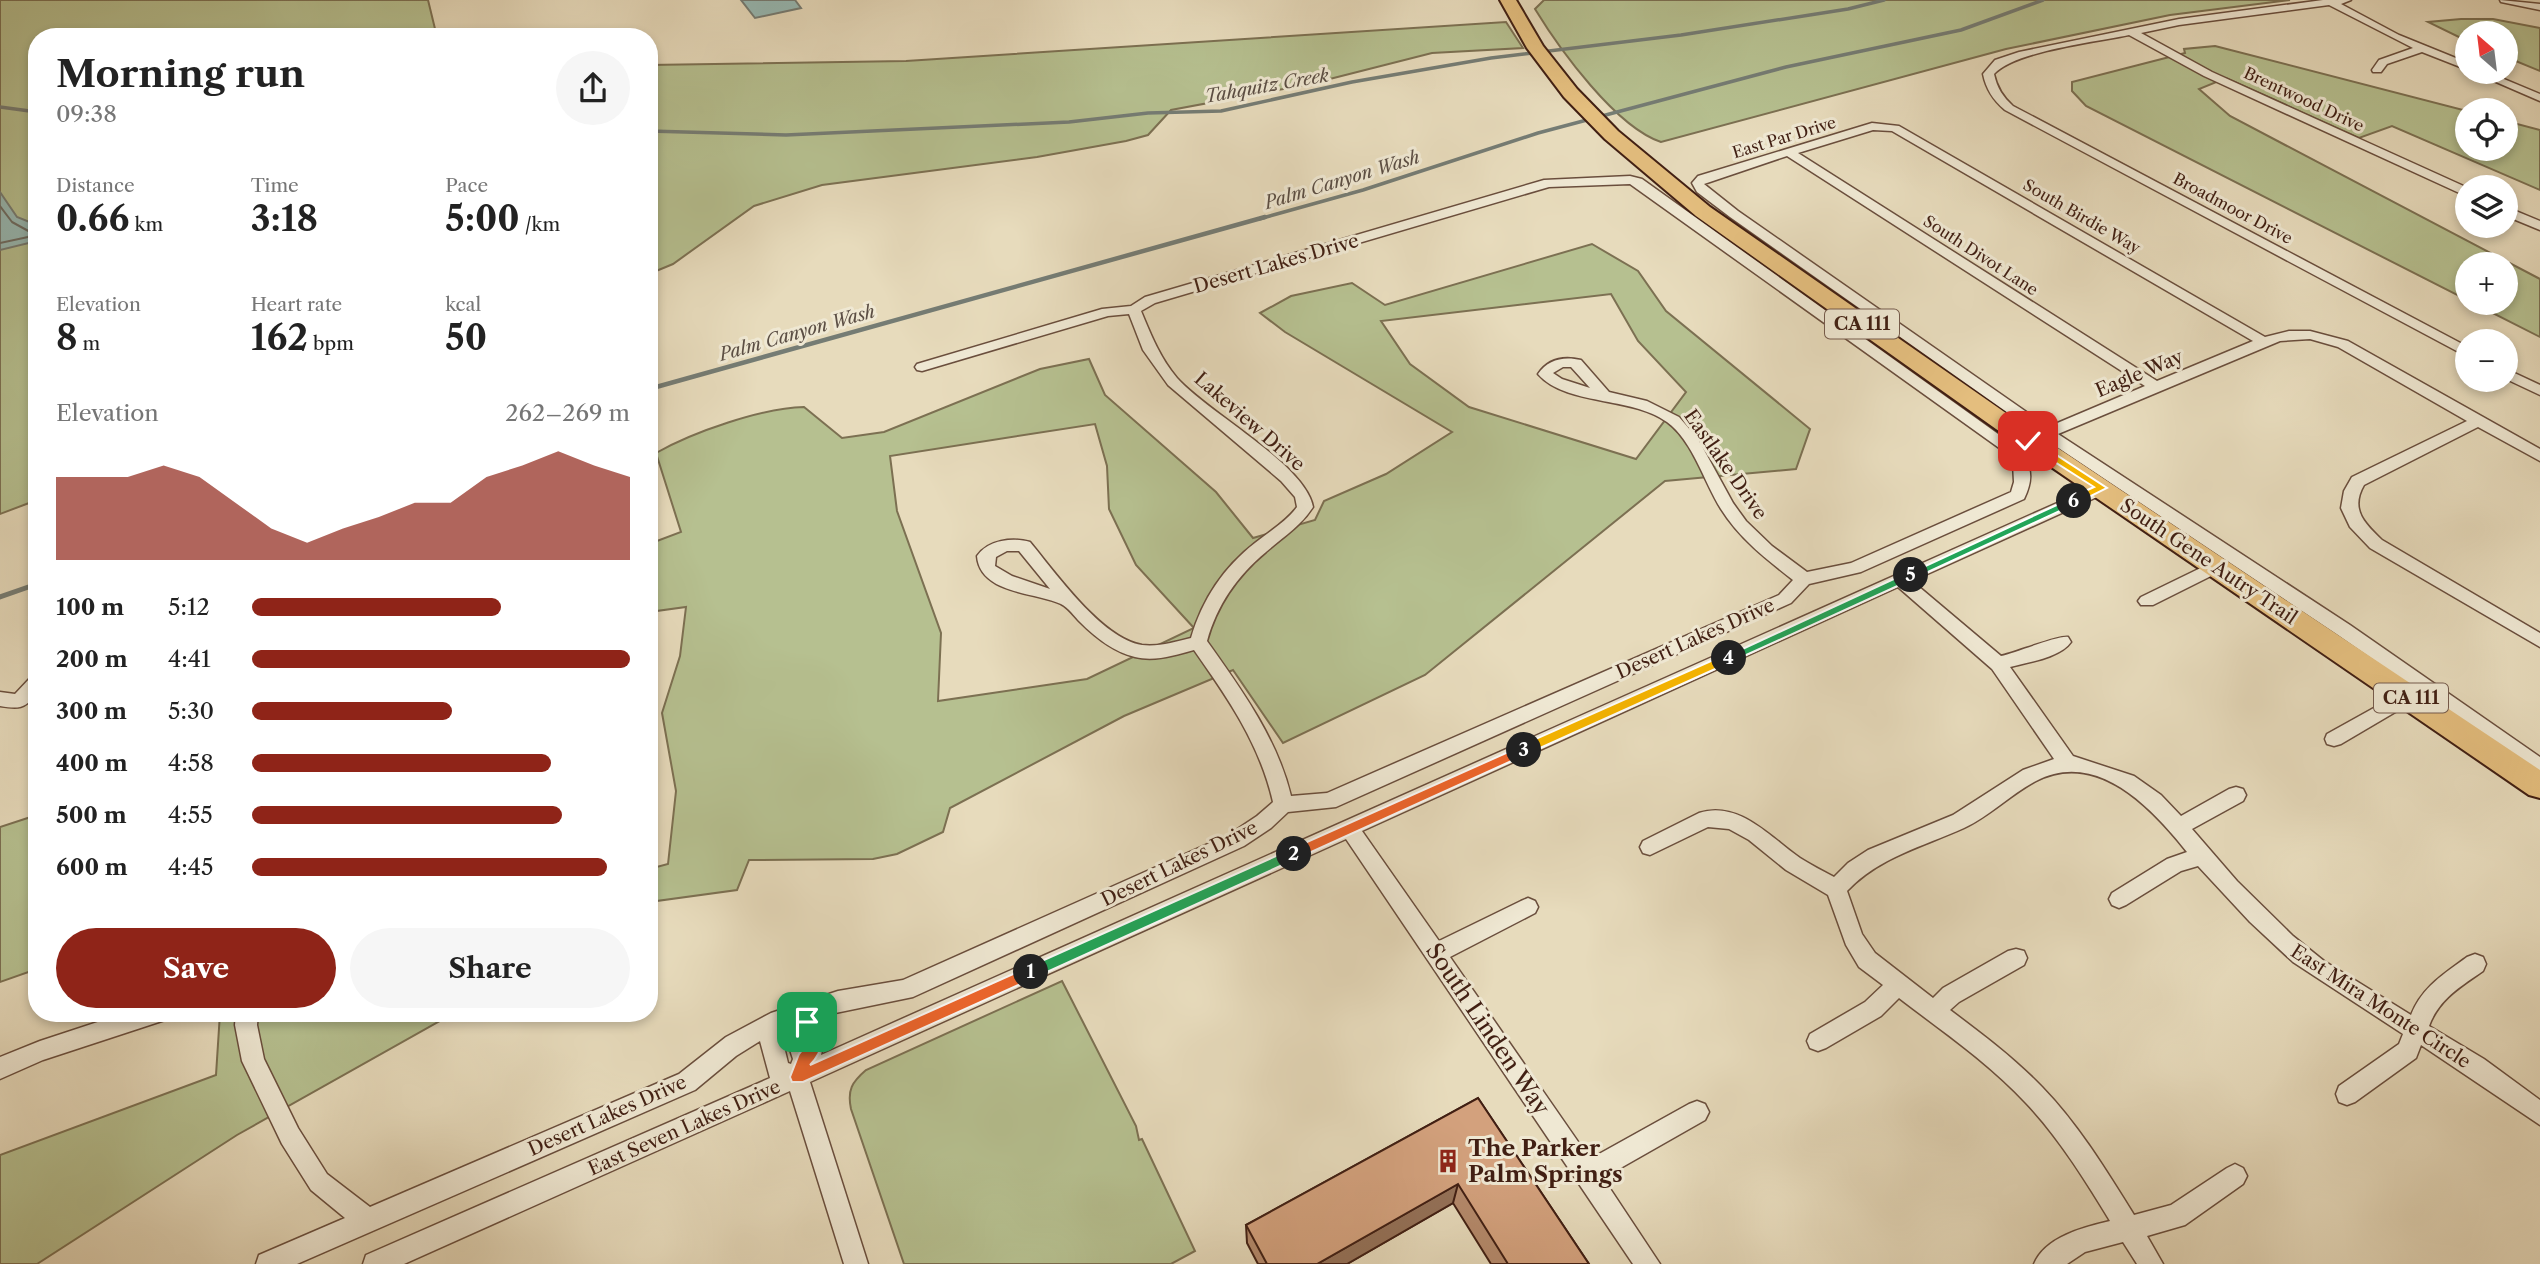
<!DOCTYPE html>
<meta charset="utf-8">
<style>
:root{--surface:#fff;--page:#f6f6f6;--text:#222;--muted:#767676;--accent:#8f2418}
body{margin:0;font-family:"Libre Caslon Text",serif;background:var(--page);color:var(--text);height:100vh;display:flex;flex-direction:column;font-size:26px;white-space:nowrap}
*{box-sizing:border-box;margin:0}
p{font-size:23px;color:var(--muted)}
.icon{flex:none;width:38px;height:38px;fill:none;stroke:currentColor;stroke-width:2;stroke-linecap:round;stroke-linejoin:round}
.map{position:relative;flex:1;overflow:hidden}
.details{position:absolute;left:28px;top:28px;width:630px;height:994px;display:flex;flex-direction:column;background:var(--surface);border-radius:28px;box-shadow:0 4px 10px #0003}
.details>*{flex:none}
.needle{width:46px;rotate:332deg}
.controls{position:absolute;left:2455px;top:21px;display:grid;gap:14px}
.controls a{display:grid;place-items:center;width:63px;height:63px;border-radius:50%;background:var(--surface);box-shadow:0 4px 10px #0003;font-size:35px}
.pin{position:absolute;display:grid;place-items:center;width:60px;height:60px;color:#fff;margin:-30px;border-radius:14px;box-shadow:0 4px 10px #0006}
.km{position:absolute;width:35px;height:35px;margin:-18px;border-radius:50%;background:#222;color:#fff;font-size:19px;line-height:35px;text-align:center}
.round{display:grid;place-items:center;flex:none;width:74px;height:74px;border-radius:37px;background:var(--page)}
.headline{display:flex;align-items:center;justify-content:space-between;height:119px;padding:0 28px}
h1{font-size:38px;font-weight:700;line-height:52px}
.figures{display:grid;grid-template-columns:repeat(3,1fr);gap:10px;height:119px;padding:7px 28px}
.figures div{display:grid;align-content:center}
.figures b{font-size:35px;font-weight:700}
.figures small{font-size:19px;font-weight:400}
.figures p{font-size:19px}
.chart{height:196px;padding:14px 28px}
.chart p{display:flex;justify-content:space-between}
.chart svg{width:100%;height:126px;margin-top:7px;fill:var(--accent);opacity:.7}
.primary-button{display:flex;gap:14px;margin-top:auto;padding:14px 28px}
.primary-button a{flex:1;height:80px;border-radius:42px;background:var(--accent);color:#fff;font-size:28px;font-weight:700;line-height:80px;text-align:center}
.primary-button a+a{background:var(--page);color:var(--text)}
ul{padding:0 28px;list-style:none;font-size:23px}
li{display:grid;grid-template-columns:112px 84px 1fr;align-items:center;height:52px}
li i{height:18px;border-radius:9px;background:var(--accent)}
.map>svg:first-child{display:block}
.green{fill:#b6c090;stroke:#7c7052;stroke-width:2;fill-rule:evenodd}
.water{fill:#97bab5;stroke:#757c74;stroke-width:2}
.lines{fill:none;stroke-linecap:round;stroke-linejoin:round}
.shore{stroke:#6c6c64;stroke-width:2}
.stream-far2{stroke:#757c74;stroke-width:3.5}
.stream-far1{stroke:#757c74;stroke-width:4.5}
.stream{stroke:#757c74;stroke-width:5}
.minor-casing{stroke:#6a4e3d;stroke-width:3}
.primary-casing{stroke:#411f13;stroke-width:4}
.minor{fill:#efe8d3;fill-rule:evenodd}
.primary{fill:#e4be7e;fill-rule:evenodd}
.wall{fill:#b58a6c;stroke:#411f13;stroke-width:2}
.shaded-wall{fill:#947158;stroke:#411f13;stroke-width:2}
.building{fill:#d3a17d;stroke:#411f13;stroke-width:2}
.split-1{fill:#f0652b;stroke:#fff;stroke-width:2}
.split-2{fill:#22a559;stroke:#fff;stroke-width:2}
.split-3{fill:#f0652b;stroke:#fff;stroke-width:2}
.split-4{fill:#f5b400;stroke:#fff;stroke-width:2}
.split-5{fill:#22a559;stroke:#fff;stroke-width:2}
.split-6{fill:#22a559;stroke:#fff;stroke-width:2}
.split-7{fill:#f5b400;stroke:#fff;stroke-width:2}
.labels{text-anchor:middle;stroke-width:6;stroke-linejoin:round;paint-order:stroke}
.far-street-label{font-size:16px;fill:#411f13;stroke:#efe8d3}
.far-water-label{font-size:18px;font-style:italic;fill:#5b4e44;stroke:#efe8d3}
.shield{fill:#efe8d3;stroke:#755b4d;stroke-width:2}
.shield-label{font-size:18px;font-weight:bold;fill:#411f13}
.street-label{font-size:19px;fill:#411f13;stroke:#efe8d3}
.near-street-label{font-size:23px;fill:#411f13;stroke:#efe8d3}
.near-poi-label{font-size:23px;font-weight:bold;fill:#411f13;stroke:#efe8d3;text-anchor:start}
</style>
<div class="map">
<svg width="2540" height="1264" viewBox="0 0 2540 1264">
<rect width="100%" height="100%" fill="#e7dbbc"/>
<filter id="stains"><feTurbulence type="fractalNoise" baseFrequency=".00286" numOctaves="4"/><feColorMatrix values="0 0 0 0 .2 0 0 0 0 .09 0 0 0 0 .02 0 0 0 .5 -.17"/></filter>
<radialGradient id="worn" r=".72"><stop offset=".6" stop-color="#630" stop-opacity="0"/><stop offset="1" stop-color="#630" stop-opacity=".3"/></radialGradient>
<g class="green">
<path d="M0 0H428L437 37H37V500L0 514Z"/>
<path d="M1544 0H2290L2170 15 2006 49 1661 142C1616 127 1560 50 1535 9Z"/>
<path d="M2461 19H2493L2540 28V71L2506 57V33H2468L2467 41 2428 22Z"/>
<path d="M1506 22 1523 48 1432 53 1310 84 1171 110 1148 135 1126 141 1037 157 822 185 754 206 673 264 649 274V65L906 61Z"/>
<path d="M2215 46 2467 111 2468 149H2506V121L2540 130V190L2392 126 2359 138 2226 78 2199 89 2230 116 2540 279V337L2473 303H2506V264H2468L2467 300 2086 106 2072 91V82L2185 53 2184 49Z"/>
<path d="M1592 244 1638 271 1666 311 1810 429 1796 469 1665 481 1425 675 1283 743 1233 670 1124 716 950 808 943 832 897 854 873 859 749 860 737 890 649 902V869L668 864 676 791 662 713 680 656 686 607 649 612V544L681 532 656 453C693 432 762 408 804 407L842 438 884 432 1040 369 1089 359 1105 395 1216 492 1253 538 1315 520 1324 501 1386 474 1452 432 1285 332 1260 313 1291 296 1352 283 1385 305ZM1611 294 1638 341 1686 392 1636 459 1469 407 1410 364 1381 321ZM1095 424 1107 466 1109 509 1136 565 1194 628 1087 679 938 701 941 633 897 511 890 456Z"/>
<path d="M37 815V969L0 982V827Z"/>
<path d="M1062 981 1136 1126 1139 1140 1142 1139 1195 1251 1171 1264H904L851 1109C847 1090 852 1082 866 1070Z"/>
<path d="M220 1013H454L237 1135 37 1264H0V1155L216 1075Z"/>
</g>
<g class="water">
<path d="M741 0H795L801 8 755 18Z"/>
<path d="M0 192 17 217 37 225V241L0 250Z"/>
</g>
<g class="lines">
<path class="shore" d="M0 206 12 222 32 233 28 237 0 243"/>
<g class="stream-far2">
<path d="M0 107 37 112"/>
<path d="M649 131 786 135 1069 122 1148 113 1221 111 1352 82 1491 58 1681 35 1848 9 1884 0"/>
<path d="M1259 219 1363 190 1538 133 1786 67 1961 30 2043 0"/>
</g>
<path class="stream-far1" d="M649 389 1265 217"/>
<path class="stream" d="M0 597 37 584"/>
<g class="minor-casing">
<g id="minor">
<path d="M2323 0H2351L2341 4 2399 35 2468 63V70L2422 52 2387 64 2381 72H2373L2372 70 2379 60 2413 48 2329 5 2179 25 2141 33 2212 72 2468 188V197L2204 76 2129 35C2096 42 2015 51 1994 74 1997 88 2003 97 2013 106L2468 347V357L2005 110C1993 100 1986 89 1983 74L1995 60 2019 52 2179 19Z"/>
<path d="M2500 0 2540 4V10L2501 2Z"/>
<path d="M2473 72H2487L2540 94V101Z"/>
<path d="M1872 123 1899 126 2265 337 2289 331H2310L2348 341 2540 449V461L2478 427 2364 485C2350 509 2364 523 2382 540L2540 633V647L2370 548 2350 527 2341 508 2344 491 2352 477 2467 421 2338 347 2310 339 2280 341 2058 434 2350 625 2540 757V775L2338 635 2045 439H2034L2031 436 2035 432 1730 217 1697 192 1692 183 1698 176ZM1873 130 1892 131 2253 341 2157 381 1798 153ZM1787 156 2145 386 2048 427 1738 211 1704 184Z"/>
<path d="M1630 176 1642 179 2012 444C2030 462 2036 474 2024 499L1861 572 1809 584 1791 603 1336 807 1288 812 1271 828 1244 846 913 997 816 1017 825 1036 821 1055 2102 483 2110 488 2108 492 1912 581 2001 656C2015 653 2059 635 2068 637L2071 642C2060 658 2028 662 2010 667L2073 756 2134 776 2161 795 2181 816 2229 789 2236 787 2243 789 2246 795 2243 801 2192 829 2237 881 2293 936 2324 961 2411 1015C2422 987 2444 974 2467 957L2475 954 2483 957 2486 964 2483 971C2460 987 2439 999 2429 1026L2484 1059 2540 1100V1125L2421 1045 2416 1058 2355 1102 2347 1105 2339 1102 2336 1094 2339 1086 2399 1044 2403 1034 2293 962 2250 922 2198 866 2181 871 2126 905 2119 908 2112 905 2109 899 2112 893 2167 859 2187 852C2152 808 2097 749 2036 781 2011 794 1990 816 1964 828 1922 847 1879 857 1847 891L1862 934 1875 953 1933 998 1943 988 2008 951 2016 949 2024 951 2027 958 2024 965 1959 1002 1950 1010C1982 1034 2014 1058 2042 1087 2078 1124 2106 1170 2134 1215L2171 1205 2227 1168 2235 1164 2243 1168 2247 1176 2243 1184 2185 1225 2147 1236 2163 1264H2137L2123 1242 2085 1252 2067 1264H2034C2045 1237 2084 1227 2110 1221 2085 1180 2059 1138 2026 1103 1989 1063 1942 1031 1899 998L1881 1016 1826 1048 1818 1051 1810 1048 1807 1041 1810 1034 1865 1002 1883 985 1859 967 1846 945 1828 895 1786 870 1749 840 1729 829 1708 827 1650 855 1643 853 1640 847 1643 841 1699 813C1739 800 1771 838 1800 858 1811 865 1823 871 1834 877L1848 863 1868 850 1953 815 2023 770 2054 759 1992 669 1898 587 1362 831 1439 941 1521 901 1528 898 1535 901 1538 907 1535 913 1450 957 1590 1159 1689 1104 1697 1101 1705 1104 1709 1112 1705 1120 1603 1178 1660 1264H1633L1346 839 810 1082 868 1264H844L790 1091 404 1264H363L366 1255 770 1078 760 1041 736 1056 695 1090 297 1264H256L259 1255 345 1218 311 1190 282 1144 242 1061 235 1025 236 1013H258L257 1025 264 1059 298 1128 327 1174 370 1207 679 1074 726 1037 771 1013 838 991 903 980 1230 834 1257 816 1273 802C1260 744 1227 697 1194 650 1175 655 1155 662 1135 657 1114 652 1096 638 1080 622 1075 617 1068 607 1061 604 1035 592 980 594 977 556 988 540 1012 537 1030 542 1055 572 1102 639 1142 645 1158 647 1175 642 1191 638 1202 600 1224 567 1255 543 1270 531 1286 522 1297 507L1295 497 1281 481 1168 385 1143 350 1129 314 1108 316 922 371 917 370 915 367 917 364 1102 309 1131 306 1145 297 1544 180ZM1630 184 2002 450 2013 463 2014 482 2011 492 1851 563 1807 572 1772 546 1746 521 1733 503 1698 439 1679 417 1647 401 1609 392 1581 360C1564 356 1548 359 1538 374 1566 406 1631 396 1667 422 1693 441 1704 482 1721 509 1739 538 1766 559 1793 580L1779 595 1327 793 1291 796C1277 738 1241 689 1207 641 1217 605 1237 576 1266 552 1283 537 1301 526 1313 507 1305 464 1208 413 1177 378 1160 358 1151 335 1141 311L1155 303 1549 187ZM1563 367H1571L1590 388 1562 379 1553 373ZM1019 551 1050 589 1012 576 995 566 996 557 1007 551ZM784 1031 793 1059 791 1064 788 1063 781 1034Z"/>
<path d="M2506 207 2540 221V230L2506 216Z"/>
<path d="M2506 369 2540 385V395L2506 379Z"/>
<path d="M2217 560 2225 566 2223 570 2153 605H2141L2138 601 2141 597Z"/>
<path d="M37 675V694C24 709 19 709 0 706V692L15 694 31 677Z"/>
<path d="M2408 689 2414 691 2417 696 2414 701 2341 744 2334 746 2327 744 2325 739 2327 734Z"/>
<path d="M125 1013H168L165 1020 43 1060 0 1079V1057L40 1041Z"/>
</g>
</g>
<g class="primary-casing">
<path id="primary" d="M1500 0H1516L1543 46 1577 89 1618 131 1710 207 2013 418 2540 770V798L2529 795 1996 429 1696 216 1605 139 1564 97 1527 48Z"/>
</g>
<use href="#minor" class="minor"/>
<use href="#primary" class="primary"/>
</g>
<path class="wall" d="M1478 1098 1589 1264H1491L1453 1203 1347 1264H1258L1247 1243 1246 1225Z"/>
<path class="shaded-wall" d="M1458 1184 1453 1203 1347 1264H1317Z"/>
<path class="building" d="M1478 1098 1589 1264H1508L1458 1184 1317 1264H1267L1246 1225Z"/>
<path class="split-1" d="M1031 966 1038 972 1036 977 803 1082H792L790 1077 799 1054 808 1043 807 1032 799 1022 802 1017H812C827 1032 824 1051 810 1065Z"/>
<path class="split-2" d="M1294 848 1300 854 1298 858 1036 977H1026V968Z"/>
<path class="split-3" d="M1524 745 1529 746V753L1298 858H1289L1287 854 1289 850Z"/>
<path class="split-4" d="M1729 653 1735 658 1733 661 1529 753 1524 755 1518 750 1520 746Z"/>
<path class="split-5" d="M1911 571 1916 575 1915 578 1733 661H1725L1723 658Z"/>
<path class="split-6" d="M2074 497 2077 498V503L1915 578 1911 579 1906 575Z"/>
<path class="split-7" d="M2025 439H2032L2107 488 2077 503H2070V498L2094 487 2025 443Z"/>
<defs>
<g id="building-bare" transform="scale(1.89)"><path d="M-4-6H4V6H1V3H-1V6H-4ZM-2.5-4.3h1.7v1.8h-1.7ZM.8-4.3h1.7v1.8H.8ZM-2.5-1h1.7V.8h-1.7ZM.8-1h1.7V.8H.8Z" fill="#8f2418" stroke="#efe8d3" stroke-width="2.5" paint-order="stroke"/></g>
</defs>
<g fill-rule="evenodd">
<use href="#building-bare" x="1448" y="1161"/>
</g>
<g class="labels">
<g class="far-street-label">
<text transform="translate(2304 99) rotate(25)" y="6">Brentwood Drive</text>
<text transform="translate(1784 137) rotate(-17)" y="6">East Par Drive</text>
<text transform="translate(2233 208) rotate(28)" y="6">Broadmoor Drive</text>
<text transform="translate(2082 216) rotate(30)" y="6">South Birdie Way</text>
<text transform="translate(1981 255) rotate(33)" y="6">South Divot Lane</text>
</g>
<g class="far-water-label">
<text transform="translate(1267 86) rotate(-10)" y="6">Tahquitz Creek</text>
<text transform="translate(1342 180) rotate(-17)" y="6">Palm Canyon Wash</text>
<text transform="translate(797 333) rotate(-16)" y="6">Palm Canyon Wash</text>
</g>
<g class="shield">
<rect x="1825" y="309.5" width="74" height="29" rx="5"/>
<rect x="2374" y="683.5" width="74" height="29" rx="5"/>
</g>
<g class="shield-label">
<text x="1862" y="330">CA 111</text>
<text x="2411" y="704">CA 111</text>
</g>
<g class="street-label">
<text transform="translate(1276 263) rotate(-16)" y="7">Desert Lakes Drive</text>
<text transform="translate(2139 373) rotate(-23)" y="7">Eagle Way</text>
<text transform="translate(1250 421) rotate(41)" y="7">Lakeview Drive</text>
<text transform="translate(1726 464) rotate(55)" y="7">Eastlake Drive</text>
<text transform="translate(2209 561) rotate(34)" y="7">South Gene Autry Trail</text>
<text transform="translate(1695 638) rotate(-24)" y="7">Desert Lakes Drive</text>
<text transform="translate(1179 863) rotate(-26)" y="7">Desert Lakes Drive</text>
<text transform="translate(2381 1006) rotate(33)" y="7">East Mira Monte Circle</text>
<text transform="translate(607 1115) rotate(-24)" y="7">Desert Lakes Drive</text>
<text transform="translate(684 1127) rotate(-24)" y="7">East Seven Lakes Drive</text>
</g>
<g class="near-street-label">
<text transform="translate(1488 1029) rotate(56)" y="8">South Linden Way</text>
</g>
<g class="near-poi-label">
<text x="1468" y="1156">The Parker<tspan x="1468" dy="26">Palm Springs</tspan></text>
</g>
</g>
<rect width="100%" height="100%" filter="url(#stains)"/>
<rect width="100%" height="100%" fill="url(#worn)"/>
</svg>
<div class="controls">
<a><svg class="needle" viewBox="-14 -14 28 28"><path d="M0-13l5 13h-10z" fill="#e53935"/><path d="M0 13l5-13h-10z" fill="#767676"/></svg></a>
<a><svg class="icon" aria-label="locate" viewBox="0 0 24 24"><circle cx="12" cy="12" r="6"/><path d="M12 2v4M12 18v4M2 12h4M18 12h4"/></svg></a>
<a><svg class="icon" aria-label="layers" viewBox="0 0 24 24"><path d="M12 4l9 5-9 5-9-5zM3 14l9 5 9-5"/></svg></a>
<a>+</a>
<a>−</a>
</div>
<div class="pin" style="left:807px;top:1022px;background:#1e9e55"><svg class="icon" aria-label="arrive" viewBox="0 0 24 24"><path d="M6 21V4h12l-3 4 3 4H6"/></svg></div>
<div class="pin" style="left:2028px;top:441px;background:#d93025"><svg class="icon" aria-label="check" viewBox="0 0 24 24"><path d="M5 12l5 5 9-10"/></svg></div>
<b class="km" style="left:1031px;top:972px">1</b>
<b class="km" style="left:1294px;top:854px">2</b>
<b class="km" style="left:1524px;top:750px">3</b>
<b class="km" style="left:1729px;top:658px">4</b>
<b class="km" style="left:1911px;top:575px">5</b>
<b class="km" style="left:2074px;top:501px">6</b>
<section class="details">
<div class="headline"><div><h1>Morning run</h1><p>09:38</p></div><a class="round"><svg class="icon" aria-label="share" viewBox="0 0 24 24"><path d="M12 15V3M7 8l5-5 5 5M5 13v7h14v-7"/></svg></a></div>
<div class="figures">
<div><p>Distance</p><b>0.66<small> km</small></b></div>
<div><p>Time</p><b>3:18</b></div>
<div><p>Pace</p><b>5:00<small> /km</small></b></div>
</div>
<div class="figures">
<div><p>Elevation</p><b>8<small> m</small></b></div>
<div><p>Heart rate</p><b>162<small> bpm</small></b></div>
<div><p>kcal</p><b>50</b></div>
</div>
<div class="chart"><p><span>Elevation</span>262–269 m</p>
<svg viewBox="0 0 160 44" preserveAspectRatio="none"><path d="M0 44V15L10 15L20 15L30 11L40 15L50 24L60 33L70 38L80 33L90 29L100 24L110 24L120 15L130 11L140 6L150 11L160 15V44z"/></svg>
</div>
<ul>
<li><b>100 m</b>5:12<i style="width:66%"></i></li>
<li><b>200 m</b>4:41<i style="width:100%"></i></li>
<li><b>300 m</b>5:30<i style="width:53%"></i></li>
<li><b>400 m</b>4:58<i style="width:79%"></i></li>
<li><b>500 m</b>4:55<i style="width:82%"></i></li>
<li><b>600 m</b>4:45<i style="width:94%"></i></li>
</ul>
<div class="primary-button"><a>Save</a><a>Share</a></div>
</section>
</div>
